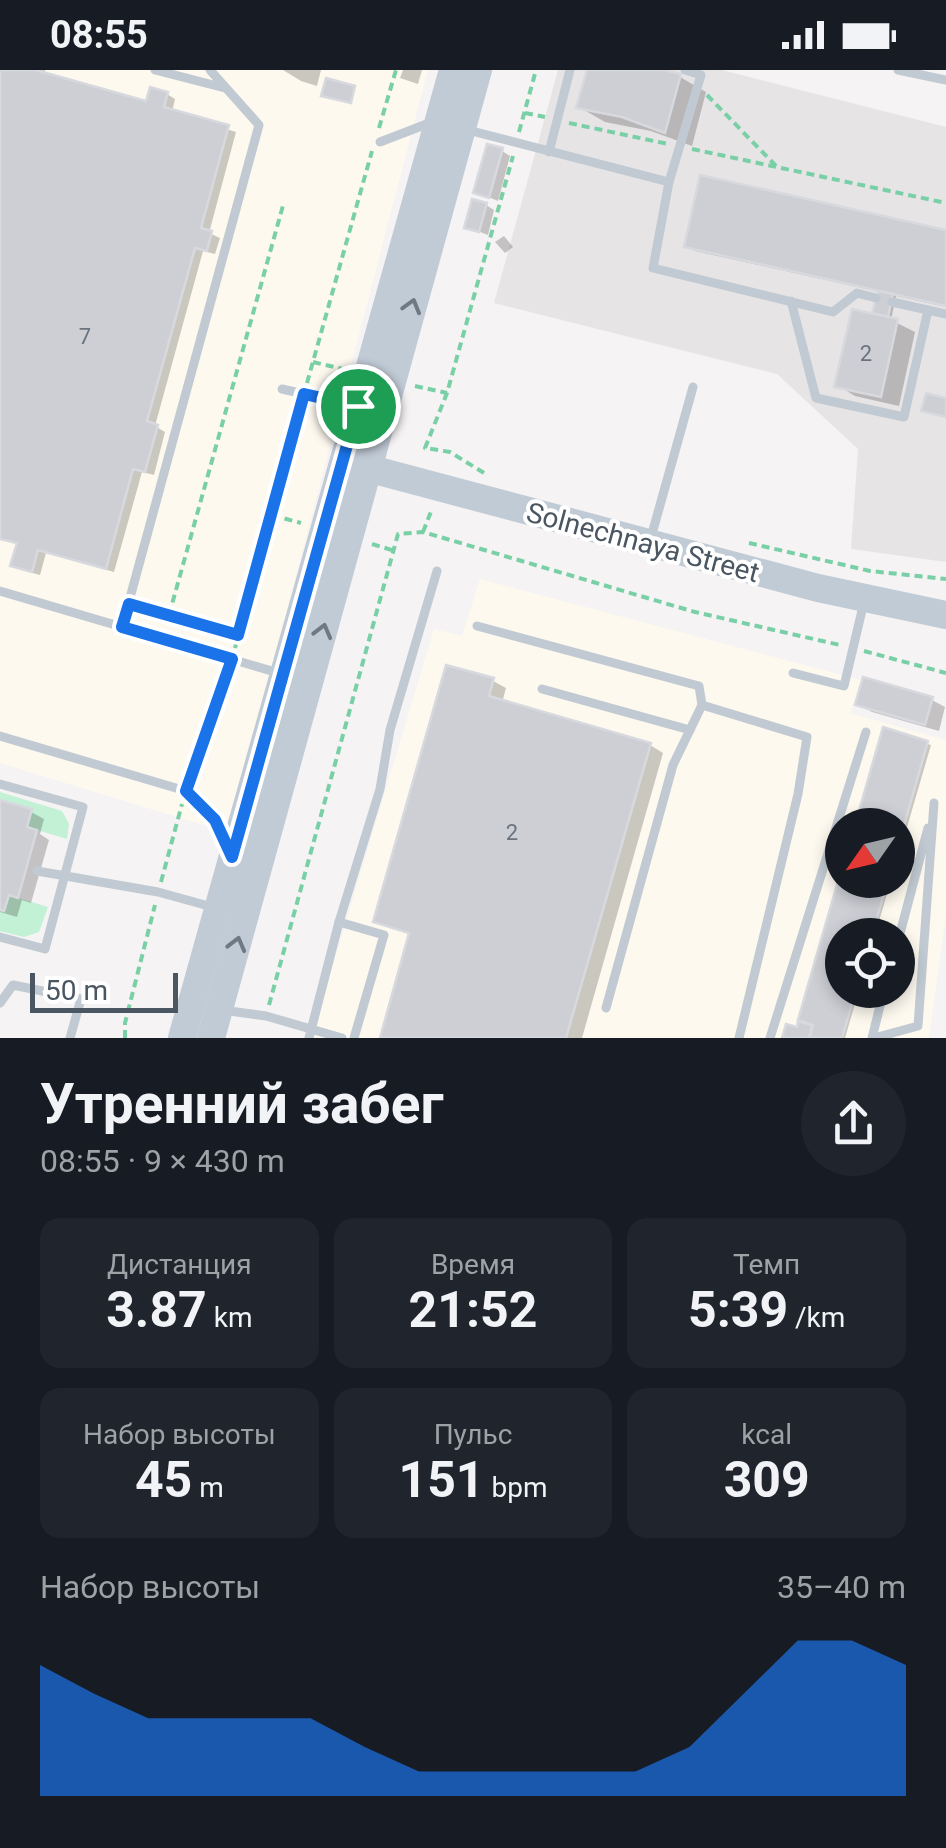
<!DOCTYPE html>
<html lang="ru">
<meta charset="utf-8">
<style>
:root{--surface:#171b24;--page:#20242c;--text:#f1f3f6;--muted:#9ea1a6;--accent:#1a73e8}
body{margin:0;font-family:Roboto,sans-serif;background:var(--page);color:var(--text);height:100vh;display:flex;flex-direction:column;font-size:38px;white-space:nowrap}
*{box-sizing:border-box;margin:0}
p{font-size:32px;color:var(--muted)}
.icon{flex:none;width:55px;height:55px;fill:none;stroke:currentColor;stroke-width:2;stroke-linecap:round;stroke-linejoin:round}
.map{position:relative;height:968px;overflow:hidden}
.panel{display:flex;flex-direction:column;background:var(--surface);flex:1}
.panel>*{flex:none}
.needle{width:65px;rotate:236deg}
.controls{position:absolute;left:825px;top:738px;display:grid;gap:20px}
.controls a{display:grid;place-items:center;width:90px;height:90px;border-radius:50%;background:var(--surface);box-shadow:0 5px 15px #0003;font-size:50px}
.scale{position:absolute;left:30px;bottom:25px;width:148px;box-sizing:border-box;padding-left:10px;border:5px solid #4a5661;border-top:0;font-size:28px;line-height:35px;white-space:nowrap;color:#4a5661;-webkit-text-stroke:8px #fff;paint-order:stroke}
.pin{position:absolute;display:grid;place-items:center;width:85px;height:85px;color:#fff;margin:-42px;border:5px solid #fff;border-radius:50%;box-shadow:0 2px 10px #0007}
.round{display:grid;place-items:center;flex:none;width:105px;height:105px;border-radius:52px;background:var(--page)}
.head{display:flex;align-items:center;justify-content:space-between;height:170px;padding:0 40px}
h1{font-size:55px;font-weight:700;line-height:75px}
.stats{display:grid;grid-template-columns:repeat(3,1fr);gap:15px;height:170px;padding:10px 40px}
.stats div{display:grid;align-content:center;border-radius:20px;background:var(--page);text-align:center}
.stats b{font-size:50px;font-weight:700}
.stats small{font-size:28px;font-weight:400}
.stats p{font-size:28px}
.chart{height:280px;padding:20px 40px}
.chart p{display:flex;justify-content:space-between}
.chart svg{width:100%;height:180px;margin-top:10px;fill:var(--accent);opacity:.7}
.status{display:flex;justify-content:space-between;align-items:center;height:70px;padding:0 50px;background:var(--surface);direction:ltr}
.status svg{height:28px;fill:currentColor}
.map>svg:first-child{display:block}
.commercial{fill:#fdf9ef;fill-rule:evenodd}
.education{fill:#e6e4e5}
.green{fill:#c3f1d5}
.shadow{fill:#0003}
.building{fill:#cdcfd5;stroke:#d7d9de;stroke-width:2.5}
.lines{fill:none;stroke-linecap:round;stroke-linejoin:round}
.path{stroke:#7ad0a6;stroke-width:4;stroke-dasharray:8 5;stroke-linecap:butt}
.lane{stroke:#c1cad2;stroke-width:9}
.secondary{stroke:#c1cbd6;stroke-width:28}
.oneway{stroke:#6e7984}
.route-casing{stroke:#fff;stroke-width:20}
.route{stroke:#1a73e8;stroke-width:12}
.labels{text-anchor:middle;stroke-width:8;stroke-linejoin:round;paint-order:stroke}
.number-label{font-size:22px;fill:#6b747e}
.street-label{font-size:28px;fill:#4a5661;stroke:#fff}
</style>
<div class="status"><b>08:55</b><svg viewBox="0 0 49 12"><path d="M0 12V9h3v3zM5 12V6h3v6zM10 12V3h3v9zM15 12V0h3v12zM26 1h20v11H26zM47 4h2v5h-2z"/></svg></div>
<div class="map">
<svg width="946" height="968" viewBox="0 0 946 968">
<rect width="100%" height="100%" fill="#f5f3f3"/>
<g class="commercial">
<path d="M0 0H428L229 763 0 693Z"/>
<path d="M480 509 861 610 850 643 946 670V844L929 968H311L434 559 462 566ZM842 755H898V810H842ZM842 865H898V920H842Z"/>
</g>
<path class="education" d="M558 0H722L946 57V492L851 479 858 379 777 304 494 233Z"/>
<g class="green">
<path d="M0 722 62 741 69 754 67 769 27 757 0 731Z"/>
<path d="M9 825 48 837 39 862 24 867 0 861V840L4 841Z"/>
</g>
<g class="shadow">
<path d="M0 0H45L44 5 148 34 167 24 175 29 172 42 236 62 209 163 220 168 215 184 203 181 155 356 165 362 154 405 142 402 114 502 46 483 40 505 22 500 13 495 19 474 0 469Z"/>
<path d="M283 0H321L317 16 301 11Z"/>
<path d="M403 0H422L418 14 400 8Z"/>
<path d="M589 0H656L680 7 706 22 692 76 651 61 605 52 579 37Z"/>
<path d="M502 81 510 86 498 131 476 122Z"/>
<path d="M486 135 494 140 488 165 467 157Z"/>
<path d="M946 163V237L896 226 891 250 915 262 899 336 855 326 837 315 884 248 875 242 880 222 695 181 687 176Z"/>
<path d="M504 166 513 177 505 183 495 172Z"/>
<path d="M493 611 506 618 502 633 650 675 663 683 582 968H382L411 865 376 851Z"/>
<path d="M932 630 945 637 939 661 872 642 858 634Z"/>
<path d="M885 661 931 675 898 788V755H857Z"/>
<path d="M0 740 31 742 44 749 40 764 49 770 31 833 22 830 17 847 0 842Z"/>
<path d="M842 806V810H891L875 865H842V920H859L845 968H785L788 957 798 960Z"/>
</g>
<g class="building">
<path d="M0 0H36L146 31 150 17 168 22 164 37 229 55 201 158 212 161 207 181 195 178 147 351 158 355 145 402 133 399 106 499 38 480 32 502 10 496 17 473 0 469Z"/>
<path d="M587 0H665L681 4 665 63 622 47 576 38Z"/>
<path d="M326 8 355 16 351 33 321 26Z"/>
<path d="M487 74 503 78 489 128 473 123Z"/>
<path d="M700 105 946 160V236L684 177Z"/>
<path d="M472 129 487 133 479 162 464 158Z"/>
<path d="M878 221 893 224 888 247 872 243Z"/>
<path d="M852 239 898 249 881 327 834 317Z"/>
<path d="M926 323 946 328V347L921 341Z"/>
<path d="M446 595 494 608 489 626 651 673 566 968H380L409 863 373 852Z"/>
<path d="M863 607 933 627 925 655 855 635Z"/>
<path d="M883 657 928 671 898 777V755H855Z"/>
<path d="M0 730 32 739 27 757 37 760 18 828 9 825 4 841 0 840Z"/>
<path d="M842 797V810H888L872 865H842V920H856L842 968H810L813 955 798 950Z"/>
<path d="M798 951 812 955 809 968H782L786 954 797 957Z"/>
</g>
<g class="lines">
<g class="path">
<path d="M707 25 777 97"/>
<path d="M525 43 545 47"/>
<path d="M569 53 668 74"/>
<path d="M379 58 396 0"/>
<path d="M519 62 536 0"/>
<path d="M692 79 946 133"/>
<path d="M313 292 347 300"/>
<path d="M307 313 372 81"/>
<path d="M415 316 447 323"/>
<path d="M484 403 450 382 425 378 447 323 513 86"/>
<path d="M272 445 301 453"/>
<path d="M423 462 432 439"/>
<path d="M749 473 870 501 946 509"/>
<path d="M372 474 395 481"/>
<path d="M143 538 238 565"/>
<path d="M169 545 284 132"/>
<path d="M235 578 300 336"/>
<path d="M864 581 946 603"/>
<path d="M189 710 228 602"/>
<path d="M161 812 182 734"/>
<path d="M269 935 398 464 423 462 695 542 840 575"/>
<path d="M125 968V953L155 835"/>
</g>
<g class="lane">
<path d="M155 0 225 18"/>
<path d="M898 0 946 10"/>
<path d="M464 59 669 112 653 198 833 242 857 223 876 228"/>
<path d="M380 72 432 52"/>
<path d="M549 82 570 0"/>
<path d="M669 112 701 5 685 0"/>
<path d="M791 231 816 328 904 347 928 240"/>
<path d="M892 232 946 244"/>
<path d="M282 319 357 336"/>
<path d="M650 471 693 317"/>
<path d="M0 521 282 604"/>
<path d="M477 556 699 616 702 635 807 667 798 724 739 968"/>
<path d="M122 557 259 55 210 0"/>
<path d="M793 603 844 616 864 532"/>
<path d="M542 619 690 660"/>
<path d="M0 666 186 721 215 750 229 779"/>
<path d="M0 714 83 737 45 879 0 867"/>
<path d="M37 801 158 822 216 838"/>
<path d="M339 852 384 865 354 968"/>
<path d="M898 871 928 758"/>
<path d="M0 933 13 915 81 929 70 968"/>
<path d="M606 938 673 695 702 635"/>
<path d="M222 940 266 946 342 968"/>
<path d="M309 968 339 852 380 719 390 660 437 501"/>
<path d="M770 968 866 662"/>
<path d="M872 968 884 920"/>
<path d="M874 968 918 956 934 733"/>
</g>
<g class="secondary">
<path d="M352 394 818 518 946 545"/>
<path d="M182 968 453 0"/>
<path d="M211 968 478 0"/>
</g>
</g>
<defs><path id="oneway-chevron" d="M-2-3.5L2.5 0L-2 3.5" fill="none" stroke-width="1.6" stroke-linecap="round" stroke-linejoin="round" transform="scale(2.5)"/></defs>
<g class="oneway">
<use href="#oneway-chevron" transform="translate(412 236) rotate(-74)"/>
<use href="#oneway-chevron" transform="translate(323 561) rotate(-75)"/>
<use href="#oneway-chevron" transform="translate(237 874) rotate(-75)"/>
</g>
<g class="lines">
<g class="route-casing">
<path id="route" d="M304 324 358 336 232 787 215 750 186 721 232 589 122 557 129 534 238 565Z"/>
</g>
<use href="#route" class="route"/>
</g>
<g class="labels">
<g class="number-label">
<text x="85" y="274">7</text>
<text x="866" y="291">2</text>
<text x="512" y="770">2</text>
</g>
<g class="street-label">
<text transform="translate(643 472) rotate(15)" y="10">Solnechnaya Street</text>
</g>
</g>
</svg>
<div class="controls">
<a><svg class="needle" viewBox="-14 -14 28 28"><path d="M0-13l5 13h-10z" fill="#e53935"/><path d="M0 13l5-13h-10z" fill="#9ea1a6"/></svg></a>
<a><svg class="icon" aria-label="locate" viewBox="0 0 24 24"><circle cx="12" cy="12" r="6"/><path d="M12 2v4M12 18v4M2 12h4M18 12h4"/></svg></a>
</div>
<div class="scale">50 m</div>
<div class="pin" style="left:358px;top:336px;background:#1e9e55"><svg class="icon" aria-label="arrive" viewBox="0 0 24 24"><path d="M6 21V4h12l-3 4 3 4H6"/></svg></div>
</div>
<section class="panel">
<div class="head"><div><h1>Утренний забег</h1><p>08:55 · 9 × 430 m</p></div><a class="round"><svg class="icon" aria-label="share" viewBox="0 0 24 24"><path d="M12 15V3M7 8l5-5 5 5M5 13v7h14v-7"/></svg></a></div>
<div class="stats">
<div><p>Дистанция</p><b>3.87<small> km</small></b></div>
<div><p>Время</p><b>21:52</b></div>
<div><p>Темп</p><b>5:39<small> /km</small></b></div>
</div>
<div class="stats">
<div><p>Набор высоты</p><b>45<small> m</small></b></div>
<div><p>Пульс</p><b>151<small> bpm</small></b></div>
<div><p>kcal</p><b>309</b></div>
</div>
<div class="chart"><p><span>Набор высоты</span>35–40 m</p>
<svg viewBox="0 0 160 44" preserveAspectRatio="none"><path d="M0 44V12L10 19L20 25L30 25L40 25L50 25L60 32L70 38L80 38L90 38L100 38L110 38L120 32L130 19L140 6L150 6L160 12V44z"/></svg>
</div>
</section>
